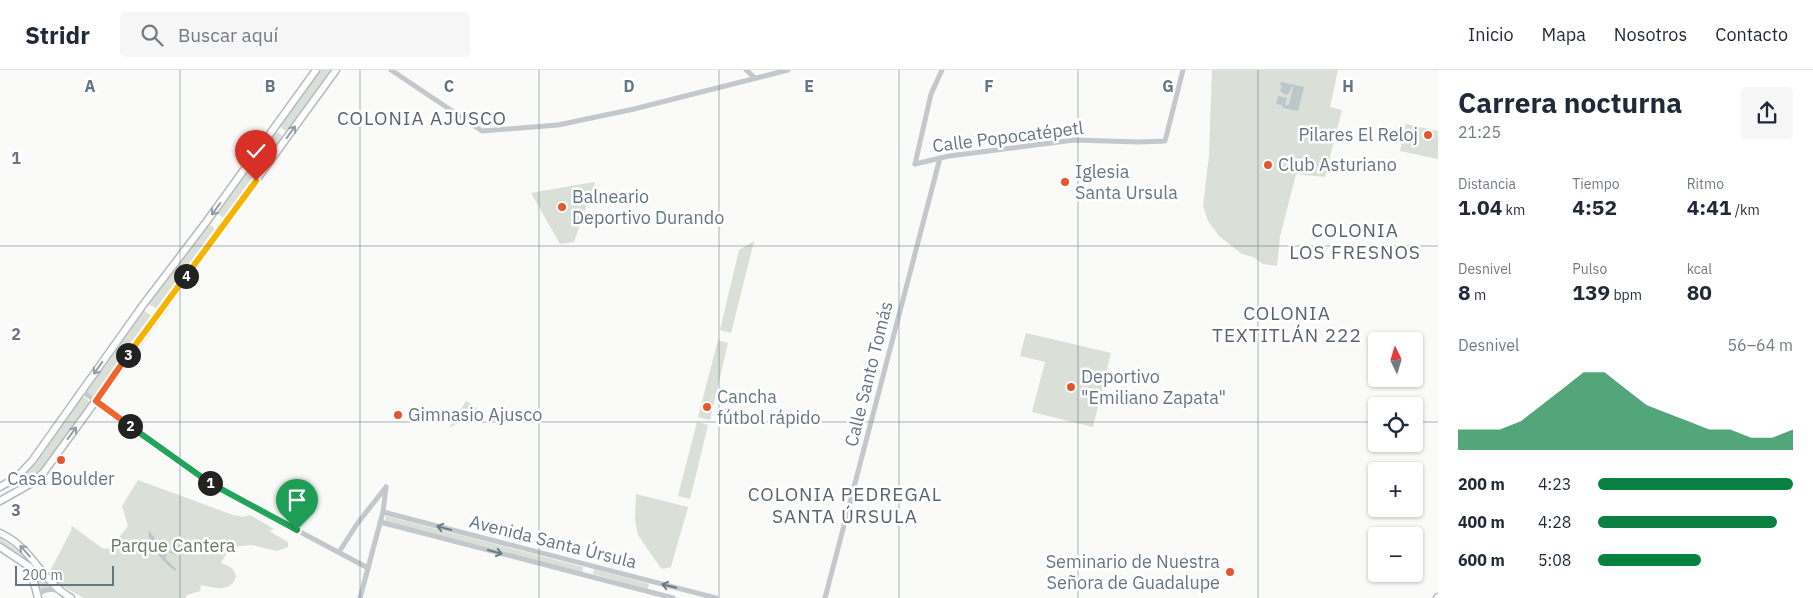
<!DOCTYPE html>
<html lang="es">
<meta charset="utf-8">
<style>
:root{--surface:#fff;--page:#f6f6f7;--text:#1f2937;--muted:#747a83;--line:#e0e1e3;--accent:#0b8043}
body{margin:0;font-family:"IBM Plex Sans",sans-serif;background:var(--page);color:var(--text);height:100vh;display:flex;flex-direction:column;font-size:19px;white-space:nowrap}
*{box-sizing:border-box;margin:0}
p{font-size:16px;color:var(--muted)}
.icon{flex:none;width:28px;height:28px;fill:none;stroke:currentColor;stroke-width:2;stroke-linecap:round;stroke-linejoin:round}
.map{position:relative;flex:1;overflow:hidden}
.panel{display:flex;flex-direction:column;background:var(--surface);width:375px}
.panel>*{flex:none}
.needle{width:32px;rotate:356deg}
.tools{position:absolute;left:1368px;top:262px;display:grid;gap:10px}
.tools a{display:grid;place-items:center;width:55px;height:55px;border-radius:5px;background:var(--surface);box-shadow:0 1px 4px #0004;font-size:25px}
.scale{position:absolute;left:15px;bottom:12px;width:99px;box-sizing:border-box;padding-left:5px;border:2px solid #657683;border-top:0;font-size:14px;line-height:18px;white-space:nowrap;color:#657683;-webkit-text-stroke:4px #fff;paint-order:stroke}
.pin{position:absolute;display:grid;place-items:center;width:42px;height:42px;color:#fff;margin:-51px -21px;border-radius:50% 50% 50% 0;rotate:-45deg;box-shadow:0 0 5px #0007}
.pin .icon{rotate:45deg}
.km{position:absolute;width:25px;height:25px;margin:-12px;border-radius:50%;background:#222;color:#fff;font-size:14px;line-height:25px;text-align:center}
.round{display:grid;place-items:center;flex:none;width:52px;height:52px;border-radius:5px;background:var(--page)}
.summary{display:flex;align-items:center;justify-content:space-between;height:85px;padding:0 20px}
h1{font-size:28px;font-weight:800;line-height:38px}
.metrics{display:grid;grid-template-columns:repeat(3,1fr);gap:8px;height:85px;padding:5px 20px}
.metrics div{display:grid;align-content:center}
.metrics b{font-size:21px;font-weight:800}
.metrics small{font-size:14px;font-weight:400}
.metrics p{font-size:14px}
.chart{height:140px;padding:10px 20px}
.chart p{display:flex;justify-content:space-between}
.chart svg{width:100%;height:90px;margin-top:5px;fill:var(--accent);opacity:.7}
ul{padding:0 20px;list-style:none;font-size:16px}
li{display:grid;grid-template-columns:80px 60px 1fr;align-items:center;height:38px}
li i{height:12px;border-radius:6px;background:var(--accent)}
header{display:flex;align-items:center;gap:30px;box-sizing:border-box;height:70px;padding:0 25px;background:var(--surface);border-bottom:1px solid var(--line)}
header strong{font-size:24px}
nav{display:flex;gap:28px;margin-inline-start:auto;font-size:18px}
.search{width:350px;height:45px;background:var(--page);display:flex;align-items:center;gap:12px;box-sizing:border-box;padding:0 18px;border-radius:5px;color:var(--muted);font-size:19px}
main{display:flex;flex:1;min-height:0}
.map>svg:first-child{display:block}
.green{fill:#dadfd7}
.water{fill:#bbc7cb}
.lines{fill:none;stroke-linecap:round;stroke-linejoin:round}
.major-casing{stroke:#b5babe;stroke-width:9}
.minor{stroke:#c3c8cc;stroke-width:5}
.major{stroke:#fff;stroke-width:6}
.oneway{stroke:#939fa8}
.oneway2{stroke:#6a7a87}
.split-1-casing{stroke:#fff;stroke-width:10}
.split-2-casing{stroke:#fff;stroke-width:10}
.split-3-casing{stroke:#fff;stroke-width:10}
.split-4-casing{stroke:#fff;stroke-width:10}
.split-5-casing{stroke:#fff;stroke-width:10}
.split-1{stroke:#22a559;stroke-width:6}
.split-2{stroke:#22a559;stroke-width:6}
.split-3{stroke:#f0652b;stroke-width:6}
.split-4{stroke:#f5b400;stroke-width:6}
.split-5{stroke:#f5b400;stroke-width:6}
.grid{fill:none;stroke:#657683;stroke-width:1;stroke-opacity:0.55}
.poi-dot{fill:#e4572e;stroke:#fff;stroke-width:2}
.labels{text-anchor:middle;stroke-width:5;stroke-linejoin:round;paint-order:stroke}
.poi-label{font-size:18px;fill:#657683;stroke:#fff;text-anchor:start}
.street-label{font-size:18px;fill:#657683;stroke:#fff}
.park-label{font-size:18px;fill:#687a64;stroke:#fff}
.neighbourhood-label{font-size:19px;letter-spacing:1px;fill:#57646e;stroke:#fff}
.grid-label{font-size:16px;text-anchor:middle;font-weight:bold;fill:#657683;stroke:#fff;stroke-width:5;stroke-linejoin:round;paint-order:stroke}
</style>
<header>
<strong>Stridr</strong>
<div class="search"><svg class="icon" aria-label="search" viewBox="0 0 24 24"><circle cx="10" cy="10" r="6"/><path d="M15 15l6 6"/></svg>Buscar aquí</div>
<nav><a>Inicio</a><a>Mapa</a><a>Nosotros</a><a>Contacto</a></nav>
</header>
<main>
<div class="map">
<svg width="1438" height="528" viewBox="0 0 1438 528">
<rect width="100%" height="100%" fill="#fafaf8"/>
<g class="green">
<path d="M319 0H333L288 63 279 56Z"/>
<path d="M1212 0H1338L1330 37 1342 40 1325 107 1296 104 1280 167 1277 196 1263 194 1253 187 1242 184 1219 166 1208 151 1203 136 1209 85Z"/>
<path d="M1406 54 1438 61V89L1400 81Z"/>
<path d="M275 60 285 68 224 148 215 142Z"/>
<path d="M594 112 595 113 574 172 560 174 531 123Z"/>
<path d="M207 155 212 156 216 161 158 240 149 234Z"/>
<path d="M754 171 731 263 720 260 739 180Z"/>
<path d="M144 241 153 247 95 327 86 321Z"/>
<path d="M1026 263 1111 283 1093 357 1032 342 1045 292 1020 286Z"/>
<path d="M718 270 728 273 710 350 698 347Z"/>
<path d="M82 326 91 332 35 408 27 412 24 406Z"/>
<path d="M466 331 480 340 449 358Z"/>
<path d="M697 352 708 355 690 429 678 426Z"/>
<path d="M138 410 233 445 243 447 250 445 274 459 269 461 288 472V477L277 481 252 475 230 477 221 493C229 496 235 498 236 507 230 523 215 518 201 515L200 521 187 525 185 528H84L60 515 49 503 72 459 71 458 72 456 102 478 110 479 128 456 122 436Z"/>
<path d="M636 424 688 437 671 497 663 499 660 497 638 465 635 450Z"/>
<path d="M386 446 583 497 582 502 385 451Z"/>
<path d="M0 468C25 484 32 495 50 517L39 520 31 496 0 474Z"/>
<path d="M594 499 649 514 648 519 593 504Z"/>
</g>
<g class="water">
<path d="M1281 12 1304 17 1298 41 1283 38 1282 35 1276 34 1278 26 1287 28 1285 35H1289L1293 17 1292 16 1289 23 1286 25 1280 21 1282 16 1280 15Z"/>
<path d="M149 461 165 480 177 483 176 485 168 482 165 488 176 499V501C165 496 146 471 149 461Z"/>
</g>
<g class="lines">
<g class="major-casing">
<g id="major">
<path d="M0 417 17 407 32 391 143 235 207 151 316 0"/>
<path d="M0 431 32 413 44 402 336 0"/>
<path d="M0 463C33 478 40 510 71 528"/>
<path d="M0 477 30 497 38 528"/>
<path d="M1437 528 1438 527"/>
</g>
</g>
<g class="minor">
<path d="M391 0 482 61 558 55 634 39 788 0"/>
<path d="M746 0 755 8"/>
<path d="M915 94 949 86 1074 70 1139 72 1165 71 1183 0"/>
<path d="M915 94 931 24 942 0"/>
<path d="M82 321 212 415 368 498"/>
<path d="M383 442 716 528"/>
<path d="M380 452 673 528"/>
<path d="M339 482 357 454 386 417"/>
<path d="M36 528C41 519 50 518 59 521"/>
<path d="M360 528 383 442 386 417"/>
<path d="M825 528 940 88"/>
</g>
<use href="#major" class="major"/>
</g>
<defs><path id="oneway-shaft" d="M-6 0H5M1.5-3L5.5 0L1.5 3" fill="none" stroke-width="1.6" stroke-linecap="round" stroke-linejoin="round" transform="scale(1.25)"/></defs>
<g class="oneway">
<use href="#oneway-shaft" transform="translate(291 62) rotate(-54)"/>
<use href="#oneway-shaft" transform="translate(216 139) rotate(126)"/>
<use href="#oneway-shaft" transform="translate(98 298) rotate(125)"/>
<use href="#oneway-shaft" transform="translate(72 363) rotate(-54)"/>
<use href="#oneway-shaft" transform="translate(25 481) rotate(-132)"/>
</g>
<g class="oneway2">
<use href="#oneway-shaft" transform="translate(444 458) rotate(-165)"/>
<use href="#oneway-shaft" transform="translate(495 482) rotate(15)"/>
<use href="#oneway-shaft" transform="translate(669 516) rotate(-166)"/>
</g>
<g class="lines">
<g class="split-1-casing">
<path id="split-1" d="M210 413 297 460"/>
</g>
<g class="split-2-casing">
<path id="split-2" d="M130 356 210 413"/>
</g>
<g class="split-3-casing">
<path id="split-3" d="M128 285 96 331 130 356"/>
</g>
<g class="split-4-casing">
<path id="split-4" d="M128 285 186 206"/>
</g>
<g class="split-5-casing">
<path id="split-5" d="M186 206 256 111"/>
</g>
<use href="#split-1" class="split-1"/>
<use href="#split-2" class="split-2"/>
<use href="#split-3" class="split-3"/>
<use href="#split-4" class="split-4"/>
<use href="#split-5" class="split-5"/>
</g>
<path class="grid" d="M180 0V528M360 0V528M539 0V528M719 0V528M899 0V528M1078 0V528M1258 0V528M0 176H1438M0 352H1376M1414 352H1438"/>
<g class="poi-dot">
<circle cx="1428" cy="65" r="5"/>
<circle cx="1268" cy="95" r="5"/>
<circle cx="1065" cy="112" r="5"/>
<circle cx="562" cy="137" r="5"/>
<circle cx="1071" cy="317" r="5"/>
<circle cx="707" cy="337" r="5"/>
<circle cx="398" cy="345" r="5"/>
<circle cx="61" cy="390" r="5"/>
<circle cx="1230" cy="502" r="5"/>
</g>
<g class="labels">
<g class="poi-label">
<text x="1418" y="71" text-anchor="end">Pilares El Reloj</text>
<text x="1278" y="101">Club Asturiano</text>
<text x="1075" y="108">Iglesia<tspan x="1075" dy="21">Santa Ursula</tspan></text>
<text x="572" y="133">Balneario<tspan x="572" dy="21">Deportivo Durando</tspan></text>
<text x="1081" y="313">Deportivo<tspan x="1081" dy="21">"Emiliano Zapata"</tspan></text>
<text x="717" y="333">Cancha<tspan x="717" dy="21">fútbol rápido</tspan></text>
<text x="408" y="351">Gimnasio Ajusco</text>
<text x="61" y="415" text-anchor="middle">Casa Boulder</text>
<text x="1220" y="498" text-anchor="end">Seminario de Nuestra<tspan x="1220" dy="21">Señora de Guadalupe</tspan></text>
</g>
<g class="street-label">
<text transform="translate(1008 67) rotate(-7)" y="6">Calle Popocatépetl</text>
<text transform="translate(869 304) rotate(-76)" y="6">Calle Santo Tomás</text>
<text transform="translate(553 472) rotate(14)" y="6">Avenida Santa Úrsula</text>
</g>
<g class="park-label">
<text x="173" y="482">Parque Cantera</text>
</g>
<g class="neighbourhood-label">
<text x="422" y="55">COLONIA AJUSCO</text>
<text x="1355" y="167">COLONIA<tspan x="1355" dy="22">LOS FRESNOS</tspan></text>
<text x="1287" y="250">COLONIA<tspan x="1287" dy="22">TEXTITLÁN 222</tspan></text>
<text x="845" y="431">COLONIA PEDREGAL<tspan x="845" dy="22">SANTA ÚRSULA</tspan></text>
</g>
</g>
<g class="grid-label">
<text x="90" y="22">A</text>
<text x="270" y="22">B</text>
<text x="449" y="22">C</text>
<text x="629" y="22">D</text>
<text x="809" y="22">E</text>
<text x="989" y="22">F</text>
<text x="1168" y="22">G</text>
<text x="1348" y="22">H</text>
<text x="16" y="94">1</text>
<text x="16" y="270">2</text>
<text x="16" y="446">3</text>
</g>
</svg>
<div class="tools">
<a><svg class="needle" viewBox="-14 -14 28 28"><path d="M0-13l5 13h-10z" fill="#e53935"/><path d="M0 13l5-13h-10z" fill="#747a83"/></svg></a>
<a><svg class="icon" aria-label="locate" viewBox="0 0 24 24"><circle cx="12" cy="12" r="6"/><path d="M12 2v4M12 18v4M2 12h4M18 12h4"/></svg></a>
<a>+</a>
<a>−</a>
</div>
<div class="scale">200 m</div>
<div class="pin" style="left:297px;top:460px;background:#1e9e55"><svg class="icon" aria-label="arrive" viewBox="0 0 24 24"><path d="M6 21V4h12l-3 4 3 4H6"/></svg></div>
<div class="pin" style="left:256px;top:111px;background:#d93025"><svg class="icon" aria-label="check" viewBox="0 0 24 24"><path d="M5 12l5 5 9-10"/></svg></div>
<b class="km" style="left:210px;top:413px">1</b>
<b class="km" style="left:130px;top:356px">2</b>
<b class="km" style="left:128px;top:285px">3</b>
<b class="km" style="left:186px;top:206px">4</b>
</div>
<section class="panel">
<div class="summary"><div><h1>Carrera nocturna</h1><p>21:25</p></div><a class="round"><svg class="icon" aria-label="share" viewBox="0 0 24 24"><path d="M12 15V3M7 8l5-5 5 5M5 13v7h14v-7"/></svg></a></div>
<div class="metrics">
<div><p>Distancia</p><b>1.04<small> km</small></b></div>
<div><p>Tiempo</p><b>4:52</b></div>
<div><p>Ritmo</p><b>4:41<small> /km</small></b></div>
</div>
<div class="metrics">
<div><p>Desnivel</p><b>8<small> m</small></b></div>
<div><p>Pulso</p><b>139<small> bpm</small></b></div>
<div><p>kcal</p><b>80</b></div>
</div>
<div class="chart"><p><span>Desnivel</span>56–64 m</p>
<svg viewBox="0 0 160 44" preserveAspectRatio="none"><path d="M0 44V34L10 34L20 34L30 30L40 22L50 14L60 6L70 6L80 14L90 22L100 26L110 30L120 34L130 34L140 38L150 38L160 34V44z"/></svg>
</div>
<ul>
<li><b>200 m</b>4:23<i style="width:100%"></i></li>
<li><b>400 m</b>4:28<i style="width:92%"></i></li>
<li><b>600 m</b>5:08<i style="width:53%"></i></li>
</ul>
</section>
</main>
